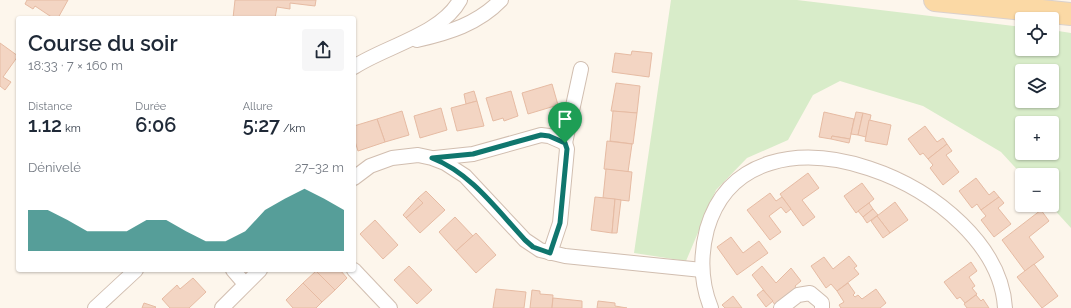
<!DOCTYPE html>
<html lang="fr">
<meta charset="utf-8">
<style>
:root{--surface:#fff;--page:#f6f6f7;--text:#1f2937;--muted:#747a83;--accent:#0f766e}
body{margin:0;font-family:Raleway,sans-serif;background:var(--page);color:var(--text);height:100vh;display:flex;flex-direction:column;font-size:15px;white-space:nowrap}
*{box-sizing:border-box;margin:0}
p{font-size:13px;color:var(--muted)}
.icon{flex:none;width:22px;height:22px;fill:none;stroke:currentColor;stroke-width:2;stroke-linecap:round;stroke-linejoin:round}
.map{position:relative;flex:1;overflow:hidden}
.details{position:absolute;left:16px;top:16px;width:340px;height:256px;display:flex;flex-direction:column;background:var(--surface);border-radius:4px;box-shadow:0 1px 3px #0004}
.details>*{flex:none}
.buttons{position:absolute;left:1015px;top:12px;display:grid;gap:8px}
.buttons a{display:grid;place-items:center;width:44px;height:44px;border-radius:4px;background:var(--surface);box-shadow:0 1px 3px #0004;font-size:20px}
.pin{position:absolute;display:grid;place-items:center;width:34px;height:34px;color:#fff;margin:-41px -17px;border-radius:50% 50% 50% 0;rotate:-45deg;box-shadow:0 0 4px #0007}
.pin .icon{rotate:45deg}
.round{display:grid;place-items:center;flex:none;width:42px;height:42px;border-radius:4px;background:var(--page)}
.headline{display:flex;align-items:center;justify-content:space-between;height:68px;padding:0 12px}
h1{font-size:22px;font-weight:600;line-height:30px}
.metrics{display:grid;grid-template-columns:repeat(3,1fr);gap:6px;height:68px;padding:4px 12px}
.metrics div{display:grid;align-content:center}
.metrics b{font-size:20px;font-weight:600}
.metrics small{font-size:11px;font-weight:400}
.metrics p{font-size:11px}
.chart{height:112px;padding:8px 12px}
.chart p{display:flex;justify-content:space-between}
.chart svg{width:100%;height:72px;margin-top:4px;fill:var(--accent);opacity:.7}
.map>svg:first-child{display:block}
.green{fill:#d8ecc9;fill-rule:evenodd}
.building{fill:#f3d5c3;stroke:#e6bba3}
.lines{fill:none;stroke-linecap:round;stroke-linejoin:round}
.minor-casing{stroke:#d1beb0;stroke-width:16}
.primary-casing{stroke:#dad1cd;stroke-width:24}
.minor{stroke:#fff;stroke-width:14}
.primary{stroke:#fbd9a5;stroke-width:22}
.route-casing{stroke:#fff;stroke-width:8}
.route{stroke:#0f766e;stroke-width:5}
</style>
<div class="map">
<svg width="1071" height="308" viewBox="0 0 1071 308">
<rect width="100%" height="100%" fill="#fdf6ec"/>
<path class="green" d="M671 0H797L1022 27V49H1052V30L1071 33V228L1050 205H1052V175H1022L1001 152 923 106 840 81 813 95 788 140 747 158 716 190 686 261 634 253ZM1022 71H1052V101H1022ZM1022 123H1052V153H1022Z"/>
<g class="building">
<path d="M27 0H68L58 18H53L35 6 33 9 25 4Z"/>
<path d="M235 0H316L315 6 290 3V9L277 7 275 18H233Z"/>
<path d="M0 43 18 56 3 77 11 82 5 90 0 86Z"/>
<path d="M632 51 652 53 649 77 612 72 615 53 631 55Z"/>
<path d="M616 83 640 86 637 113 611 111Z"/>
<path d="M552 84 558 105 528 114 522 93Z"/>
<path d="M474 91 477 101 466 104 464 94Z"/>
<path d="M511 91 518 116 504 121 503 118 493 121 486 98Z"/>
<path d="M477 101 484 126 457 131 451 108Z"/>
<path d="M441 108 447 130 420 138 414 116Z"/>
<path d="M402 111 409 135 385 142 377 119Z"/>
<path d="M613 111 637 113 633 144 610 141Z"/>
<path d="M824 112 854 119 850 139 832 136 831 139 819 137Z"/>
<path d="M856 112 863 113 858 135 851 134Z"/>
<path d="M863 113 871 115 866 137 858 135Z"/>
<path d="M377 119 385 142 358 151 354 138V126Z"/>
<path d="M869 120 891 125 887 145 865 141Z"/>
<path d="M925 126 937 142 943 138 947 144 928 159 923 153 920 155 908 139Z"/>
<path d="M832 136 850 139 849 143 831 139Z"/>
<path d="M607 141 632 144 628 172 604 169Z"/>
<path d="M947 144 952 151 946 155 959 172 943 185 930 168 933 165 928 159Z"/>
<path d="M606 169 632 172 629 201 603 198Z"/>
<path d="M808 173 819 188 802 200 815 217 803 226 780 194Z"/>
<path d="M976 178 989 195 994 191 999 197 981 210 977 204 972 208 959 191Z"/>
<path d="M862 183 874 199 856 213 844 196Z"/>
<path d="M426 191 445 210 420 233 406 218 423 203 418 198Z"/>
<path d="M770 193 776 201 782 197 791 209 786 213 781 207 769 216 781 232 770 240 747 210Z"/>
<path d="M595 197 615 199 612 233 591 230Z"/>
<path d="M999 197 1004 203 998 208 1011 224 994 237 981 220 986 216 981 210Z"/>
<path d="M418 198 423 203 406 218 403 215Z"/>
<path d="M615 199 621 200 617 233H612Z"/>
<path d="M895 202 908 220 890 233 877 216Z"/>
<path d="M869 203 873 209 863 217 858 211Z"/>
<path d="M873 209 878 215 867 223 863 217Z"/>
<path d="M1041 210 1049 221 1029 237 1044 257 1025 271 1002 240Z"/>
<path d="M877 216 890 233 883 238 871 221Z"/>
<path d="M455 217 473 236 456 251 439 232Z"/>
<path d="M375 220 398 245 383 259 360 234Z"/>
<path d="M476 233 496 255 476 273 456 251Z"/>
<path d="M731 237 743 253 759 241 768 253 737 275 717 247Z"/>
<path d="M849 256 857 266 854 268 859 274 837 291 831 284 826 288 811 266 824 257 833 269Z"/>
<path d="M971 262 977 271 969 277 975 286 972 288 977 294 965 303 960 297 957 299 944 282Z"/>
<path d="M1034 264 1058 296 1042 308 1017 277Z"/>
<path d="M409 266 432 290 417 304 394 280Z"/>
<path d="M762 266 776 283 791 268 801 281 795 286 797 289 776 306 752 275Z"/>
<path d="M318 270H340L347 278 335 290 316 271Z"/>
<path d="M316 271 335 290 322 302 303 283Z"/>
<path d="M193 278 206 292 189 308H170L162 299 177 285 180 289Z"/>
<path d="M303 283 322 302 316 308H293L286 300Z"/>
<path d="M848 283 855 293 853 295 855 297 858 295 862 299 876 289 886 303 880 308H841L839 305 844 302 837 291Z"/>
<path d="M496 289 526 292 524 308H493Z"/>
<path d="M532 290 540 291V294L553 295 552 308H530Z"/>
<path d="M763 290 773 301 766 307 757 295Z"/>
<path d="M976 295 981 301 983 299 989 308H967L964 304Z"/>
<path d="M733 296 742 308H725L722 305Z"/>
<path d="M553 298 582 301V308H552Z"/>
<path d="M598 301 615 303V306L627 308H597Z"/>
<path d="M144 303 156 307 155 308H142Z"/>
</g>
<g class="lines">
<g class="minor-casing">
<g id="minor">
<path d="M417 40C448 33 478 24 501 0"/>
<path d="M354 67C384 47 442 34 460 0"/>
<path d="M565 143 581 69"/>
<path d="M435 158 473 154 541 135 549 136 565 143 567 149 560 223 550 253"/>
<path d="M354 178 370 166 392 158 418 155 432 158 445 163 465 176 525 240 540 250 565 256 702 270"/>
<path d="M233 270 245 284"/>
<path d="M354 270 390 308"/>
<path d="M95 308 136 270"/>
<path d="M222 308 260 270"/>
<path d="M711 308C700 281 700 256 707 229 749 84 998 186 1005 308"/>
<path d="M781 308 798 295 810 293 822 303V308"/>
</g>
</g>
<g class="primary-casing">
<path id="primary" d="M935 0 1071 14"/>
</g>
<use href="#minor" class="minor"/>
<use href="#primary" class="primary"/>
</g>
<g class="lines">
<g class="route-casing">
<path id="route" d="M541 135 549 136 565 143 567 149 560 223 550 253 533 247 525 240C497 210 471 173 432 158L473 154Z"/>
</g>
<use href="#route" class="route"/>
</g>
</svg>
<div class="buttons">
<a><svg class="icon" aria-label="locate" viewBox="0 0 24 24"><circle cx="12" cy="12" r="6"/><path d="M12 2v4M12 18v4M2 12h4M18 12h4"/></svg></a>
<a><svg class="icon" aria-label="layers" viewBox="0 0 24 24"><path d="M12 4l9 5-9 5-9-5zM3 14l9 5 9-5"/></svg></a>
<a>+</a>
<a>−</a>
</div>
<div class="pin" style="left:565px;top:143px;background:#1e9e55"><svg class="icon" aria-label="arrive" viewBox="0 0 24 24"><path d="M6 21V4h12l-3 4 3 4H6"/></svg></div>
<section class="details">
<div class="headline"><div><h1>Course du soir</h1><p>18:33 · 7 × 160 m</p></div><a class="round"><svg class="icon" aria-label="share" viewBox="0 0 24 24"><path d="M12 15V3M7 8l5-5 5 5M5 13v7h14v-7"/></svg></a></div>
<div class="metrics">
<div><p>Distance</p><b>1.12<small> km</small></b></div>
<div><p>Durée</p><b>6:06</b></div>
<div><p>Allure</p><b>5:27<small> /km</small></b></div>
</div>
<div class="chart"><p><span>Dénivelé</span>27–32 m</p>
<svg viewBox="0 0 160 44" preserveAspectRatio="none"><path d="M0 44V19L10 19L20 25L30 32L40 32L50 32L60 25L70 25L80 32L90 38L100 38L110 32L120 19L130 12L140 6L150 12L160 19V44z"/></svg>
</div>
</section>
</div>
